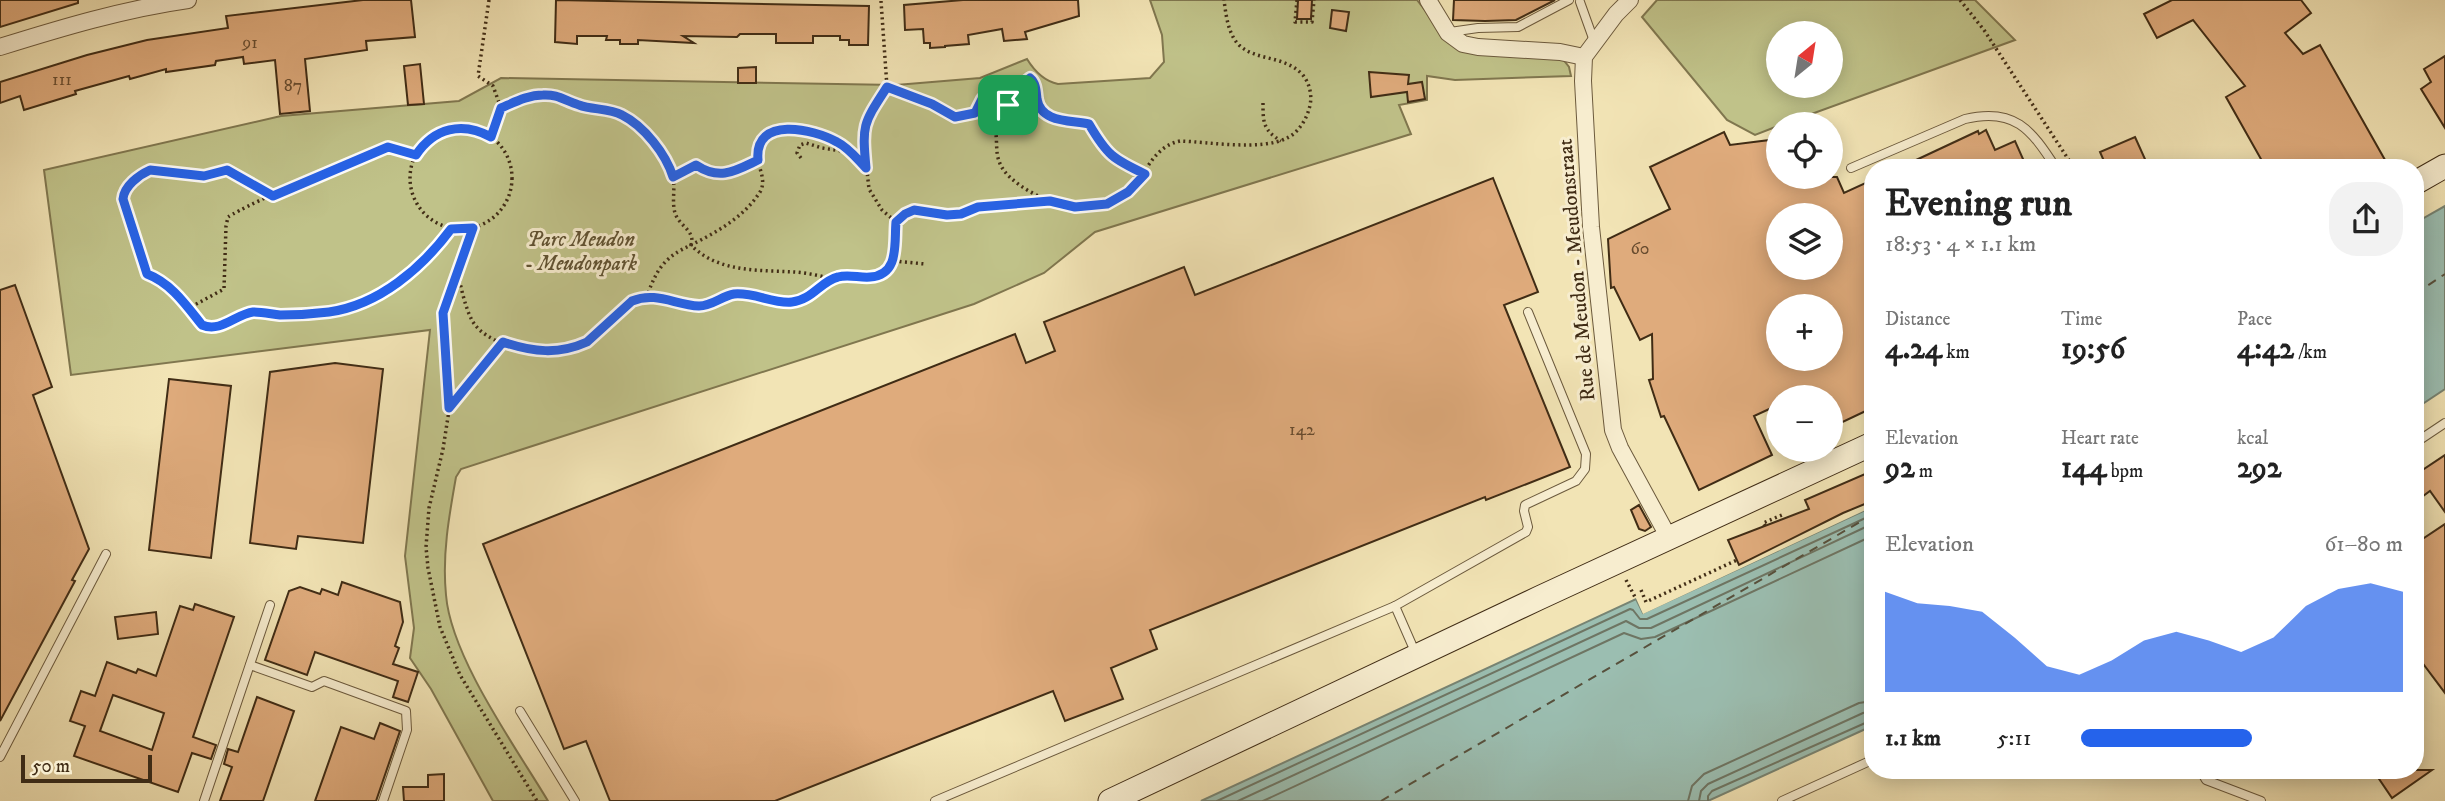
<!DOCTYPE html>
<meta charset="utf-8">
<style>
:root{--surface:#fff;--page:#f2f2f2;--text:#222;--muted:#767676;--accent:#2563eb}
body{margin:0;font-family:"IM FELL DW Pica",serif;background:var(--page);color:var(--text);height:100vh;display:flex;flex-direction:column;font-size:26px;white-space:nowrap}
*{box-sizing:border-box;margin:0}
p{font-size:23px;color:var(--muted)}
.icon{flex:none;width:38px;height:38px;fill:none;stroke:currentColor;stroke-width:2;stroke-linecap:round;stroke-linejoin:round}
.map{position:relative;flex:1;overflow:hidden}
.side{position:absolute;left:1864px;top:159px;width:560px;height:620px;display:flex;flex-direction:column;background:var(--surface);border-radius:28px;box-shadow:0 4px 18px #0003}
.side>*{flex:none}
.needle{width:46px;rotate:30deg}
.controls{position:absolute;left:1766px;top:21px;display:grid;gap:14px}
.controls a{display:grid;place-items:center;width:77px;height:77px;border-radius:50%;background:var(--surface);box-shadow:0 4px 18px #0003;font-size:35px}
.scale{position:absolute;left:21px;bottom:18px;width:131px;box-sizing:border-box;padding-left:7px;border:4px solid #402c15;border-top:0;font-size:19px;line-height:24px;white-space:nowrap;color:#402c15;-webkit-text-stroke:5px #f7edcf;paint-order:stroke}
.pin{position:absolute;display:grid;place-items:center;width:60px;height:60px;color:#fff;margin:-30px;border-radius:14px;box-shadow:0 4px 10px #0006}
.round{display:grid;place-items:center;flex:none;width:74px;height:74px;border-radius:28px;background:var(--page)}
.summary{display:flex;align-items:center;justify-content:space-between;height:119px;padding:0 21px}
h1{font-size:38px;font-weight:800;line-height:52px}
.stats{display:grid;grid-template-columns:repeat(3,1fr);gap:10px;height:119px;padding:7px 21px}
.stats div{display:grid;align-content:center}
.stats b{font-size:30px;font-weight:800}
.stats small{font-size:19px;font-weight:400}
.stats p{font-size:19px}
.chart{height:196px;padding:14px 21px}
.chart p{display:flex;justify-content:space-between}
.chart svg{width:100%;height:126px;margin-top:7px;fill:var(--accent);opacity:.7}
ul{padding:0 21px;list-style:none;font-size:23px}
li{display:grid;grid-template-columns:112px 84px 1fr;align-items:center;height:52px}
li i{height:18px;border-radius:9px;background:var(--accent)}
.map>svg:first-child{display:block}
.green{fill:#c0c289;stroke:#80774f;stroke-width:2;fill-rule:evenodd}
.water{fill:#9bbeb1;stroke:#778473;stroke-width:2}
.pier{fill:#f2e4b5}
.lines{fill:none;stroke-linecap:round;stroke-linejoin:round}
.shore{stroke:#6e7563;stroke-width:2}
.ferry{stroke:#57503c;stroke-width:2;stroke-dasharray:9 7;stroke-linecap:butt}
.building{fill:#dfab7c;stroke:#402c15;stroke-width:2;fill-rule:evenodd}
.lane-casing{stroke:#6c5a3d;stroke-width:10}
.street-casing{stroke:#6c5a3d;stroke-width:18}
.secondary-casing{stroke:#402c15;stroke-width:25}
.path{stroke:#402c15;stroke-width:3.5;stroke-dasharray:2 3.5;stroke-linecap:butt}
.lane{stroke:#f7edcf;stroke-width:8}
.street{stroke:#f7edcf;stroke-width:16}
.secondary{stroke:#f7edcf;stroke-width:23}
.route-casing{stroke:#fff;stroke-width:14}
.route{stroke:#2563eb;stroke-width:9}
.labels{text-anchor:middle;stroke-width:6;stroke-linejoin:round;paint-order:stroke}
.number-label{font-size:18px;fill:#684c2f}
.park-label{font-size:21px;font-style:italic;fill:#605232;stroke:#f7edcf}
.street-label{font-size:21px;fill:#402c15;stroke:#f7edcf}
</style>
<div class="map">
<svg width="2445" height="801" viewBox="0 0 2445 801">
<rect width="100%" height="100%" fill="#f2e4b5"/>
<filter id="stains"><feTurbulence type="fractalNoise" baseFrequency=".00286" numOctaves="4"/><feColorMatrix values="0 0 0 0 .2 0 0 0 0 .09 0 0 0 0 .02 0 0 0 .5 -.17"/></filter>
<radialGradient id="worn" r=".72"><stop offset=".6" stop-color="#630" stop-opacity="0"/><stop offset="1" stop-color="#630" stop-opacity=".3"/></radialGradient>
<g class="green">
<path d="M1150 0H1417L1447 38 1562 58 1569 67 1571 76 1455 80 1427 76V100L1399 105 1411 134 1095 232 1044 273 974 304 461 469 456 477C449 516 442 555 446 595 451 657 515 746 548 801H493L431 689 410 658 414 628 405 556 430 330 71 375 44 170 281 116 459 101 501 78 896 85 980 78 1027 59C1035 72 1044 81 1058 84L1150 78 1164 62 1162 35Z"/>
<path d="M1657 0H1975L2015 40 1784 124H1778V126L1755 135 1727 120 1642 17ZM1778 33H1830V86H1778Z"/>
</g>
<g class="water">
<path d="M2445 206V389L2415 409V223Z"/>
<path d="M1872 507V726L1708 801H1201L1636 599 1643 613Z"/>
</g>
<path class="pier" d="M1872 504V507L1643 614 1635 596 1639 597 1645 609Z"/>
<g class="lines">
<g class="shore">
<path d="M1217 801 1630 609 1633 610 1640 619H1647L1872 515"/>
<path d="M1238 801 1626 621 1639 628H1651L1872 524"/>
<path d="M1263 801 1624 633 1641 639 1655 637 1872 536"/>
<path d="M1688 801 1692 786 1704 774 1859 703 1872 701"/>
<path d="M1699 801 1701 791 1708 784 1863 713 1872 711"/>
<path d="M1708 801V796L1712 791 1872 720"/>
</g>
<g class="ferry">
<path d="M2415 294 2445 274"/>
<path d="M1381 801 1872 515"/>
</g>
</g>
<g class="building">
<path d="M0 0H78V3L0 27Z"/>
<path d="M363 0H411L415 37 366 41 367 50 305 59 310 111 280 114 275 60 244 64 243 57 216 61 215 65 166 72V69L130 79 129 76 75 91 76 94 24 110 20 96 0 103V82L87 55 147 40 228 28 226 16Z"/>
<path d="M556 0 869 6 868 45H849V40H840V36H813V43H776V34H740L737 37 683 36 694 43 638 40V44H620V40H606L607 36H577V44L555 42Z"/>
<path d="M963 0H1078L1079 16 1025 32 1027 39 1004 41 1002 29 968 35 969 44 945 46V47L930 48V43H924L923 29 905 30 904 5Z"/>
<path d="M1298 0H1312L1311 19H1297Z"/>
<path d="M1454 0H1555L1516 20 1485 21 1453 20Z"/>
<path d="M2172 0H2301L2311 13 2285 33 2303 54 2320 45 2385 160 2371 168H2266L2226 97 2245 86 2193 20 2157 38 2144 14Z"/>
<path d="M1332 10 1349 12 1346 31 1330 28Z"/>
<path d="M2445 56V128L2421 89 2431 82 2424 69Z"/>
<path d="M420 64 424 104 408 105 404 66Z"/>
<path d="M756 67V83H738V68Z"/>
<path d="M1369 72 1409 75 1408 84 1422 82 1425 99 1408 102 1407 92 1371 97Z"/>
<path d="M1986 130 1995 150 2015 141 2027 168H1899L1978 131 1979 134Z"/>
<path d="M1724 132 1730 145 1778 139V177H1837L1844 193 1872 180V408L1830 428V397H1815L1811 389 1794 397H1778V405L1754 416 1772 455 1699 490 1664 416 1661 417 1649 380 1653 379 1652 334 1640 340 1614 287 1611 288 1608 239 1670 209 1650 167ZM1778 215H1830V268H1778ZM1778 306H1830V359H1778Z"/>
<path d="M2135 137 2149 168H2107L2100 152Z"/>
<path d="M1493 178 1538 292 1504 305 1570 467 1486 500 1485 497 1150 630 1157 649 1111 668 1123 699 1065 721 1053 691 775 801H610L586 741 564 749 483 544 1015 334 1026 363 1055 351 1044 322 1184 267 1195 295Z"/>
<path d="M15 285 52 387 33 395 89 549 72 580 75 581 0 721V290Z"/>
<path d="M335 363 383 369 363 543 298 536 296 549 250 543 270 372Z"/>
<path d="M169 379 231 386 211 558 149 550Z"/>
<path d="M2445 455V512L2430 491 2415 502V475Z"/>
<path d="M1872 471V501L1843 513 1739 565 1728 540 1809 509 1805 500Z"/>
<path d="M1639 505 1651 527 1645 531 1639 529 1631 510Z"/>
<path d="M2445 524V693L2415 653V544Z"/>
<path d="M342 582 400 602 403 622 395 646 399 648 393 664 418 672 408 702 393 697 398 681 315 652 307 675 265 660 289 591 300 587 320 594 322 589 338 595Z"/>
<path d="M195 604 234 617 193 737 216 745 211 759 192 753 178 792 74 756 85 726 70 721 81 691 95 696 107 662 136 673 138 669 156 676 180 606 193 610ZM113 695 164 713 152 750 100 731Z"/>
<path d="M156 612 158 634 118 639 115 617Z"/>
<path d="M257 697 294 711 263 801H220L232 767 224 764 228 749 238 752Z"/>
<path d="M380 723 400 731 376 801H315L341 727 374 739Z"/>
<path d="M2373 770H2432L2392 798Z"/>
<path d="M444 774V801H404L403 787H428V775Z"/>
</g>
<g class="lines">
<g class="lane-casing">
<g id="lane">
<path d="M1580 2 1594 41"/>
<path d="M1450 32 1478 28 1518 27 1569 0"/>
<path d="M1851 168 1965 119C2014 107 2031 129 2056 168"/>
<path d="M2415 443 2445 423"/>
<path d="M1395 606 1416 654"/>
<path d="M250 665 312 687 324 681 406 711 407 730 383 801"/>
<path d="M520 711 575 801"/>
<path d="M0 757 106 554"/>
<path d="M2200 770 2206 780 2261 801"/>
<path d="M204 801 270 605"/>
<path d="M935 801 1395 606 1526 532 1528 527 1524 511 1525 505 1576 481 1585 469 1586 454 1528 312"/>
<path d="M1782 801 1872 760"/>
</g>
</g>
<g class="street-casing">
<g id="street">
<path d="M1428 0 1448 33 1463 44 1478 47 1560 52 1584 57"/>
<path d="M1630 0 1616 14 1584 57 1583 81 1591 227 1613 430 1620 448 1669 538"/>
<path d="M0 47C61 28 124 9 188 0"/>
</g>
</g>
<g class="secondary-casing">
<g id="secondary">
<path d="M2415 183 2445 166"/>
<path d="M1110 801 1539 598 1872 444"/>
</g>
</g>
<g class="path">
<path d="M489 0 478 76 493 86 501 108 491 136"/>
<path d="M1297 0 1295 22H1312L1314 0"/>
<path d="M1960 0 1984 30 2074 168"/>
<path d="M881 1 887 87 932 104 955 117C968 116 980 109 990 120 1000 130 994 148 999 161 1006 184 1051 205 1074 207 1083 208 1097 206 1106 204 1145 195 1143 149 1180 141 1209 142 1262 151 1287 138 1298 133 1306 120 1309 109 1313 97 1310 83 1302 74 1283 55 1256 61 1239 45 1228 34 1226 15 1224 0"/>
<path d="M887 87 866 122 863 135 869 189 882 210 896 222"/>
<path d="M1263 103C1263 122 1263 130 1281 141"/>
<path d="M975 113C982 87 993 102 1008 105L1020 86 1030 78 1033 80C1036 87 1036 95 1038 102 1043 124 1072 121 1089 124 1107 155 1112 159 1145 174"/>
<circle cx="461" cy="178" r="51"/>
<path d="M801 158 797 153 800 145 806 143 822 148 849 152"/>
<path d="M673 177 696 165C720 181 735 171 758 160"/>
<path d="M273 196 227 170 204 176 150 170C139 175 124 186 123 199L147 274 159 279 189 308 224 289 226 226 228 217C246 205 373 147 389 148 397 148 408 153 416 155"/>
<path d="M473 228 443 313 450 404 443 449 429 508 426 547 428 568 440 627 460 675 537 801"/>
<path d="M894 261 925 264"/>
<path d="M458 275C462 290 465 308 473 322 491 351 560 360 588 341 609 327 622 303 647 296 657 268 665 257 691 245 696 231 679 226 675 213 671 199 677 185 671 171 662 150 642 124 621 114 608 109 592 110 578 105 565 100 558 94 542 95 528 96 515 102 501 108"/>
<path d="M833 279C821 276 808 273 795 272 760 270 718 273 691 245 717 232 744 217 760 192 768 178 755 165 758 150 765 116 819 131 838 142 849 149 857 159 866 168"/>
<path d="M647 296 697 306H706L732 294 755 295 788 303 802 301 836 277H872L888 269 894 261 896 222 905 214 914 210 956 215 978 207 1049 201"/>
<path d="M189 308C204 327 210 332 234 321 241 318 246 313 253 312 262 312 272 315 280 315 296 315 314 314 329 312 380 305 422 268 451 229"/>
<path d="M451 406 503 342"/>
<path d="M1765 526 1763 523 1782 515"/>
<path d="M1626 580 1635 597"/>
<path d="M1641 590 1646 602 1737 560"/>
</g>
<use href="#lane" class="lane"/>
<use href="#street" class="street"/>
<use href="#secondary" class="secondary"/>
</g>
<g class="lines">
<g class="route-casing">
<path id="route" d="M1030 78C1036 83 1036 90 1037 99 1041 123 1070 120 1089 124 1107 155 1113 159 1145 174L1128 192 1107 204 1075 207 1050 201 978 207 961 214 947 215 914 210 905 214 896 222C894 243 900 275 870 277 860 278 848 274 838 277 821 281 812 300 792 302 773 304 754 292 734 294 722 296 712 306 699 306 675 305 656 291 632 301L587 342C558 355 533 352 503 342L449 408 443 313 473 228 451 229C422 268 379 305 329 312 313 314 296 315 280 315 271 314 262 312 253 312 236 314 221 333 202 325 186 305 171 283 147 274L123 199C124 186 139 175 150 170L204 176 227 170 273 196 388 147 416 155C434 128 462 121 491 137L501 108C515 102 528 95 543 95 558 94 565 101 579 105 592 110 609 108 622 115 644 126 666 154 673 177L696 165C720 181 735 171 758 160 754 115 814 129 837 142 849 148 857 159 866 168 862 124 863 124 887 87L932 104 955 117 975 113 982 99C997 94 996 104 1008 105L1020 86Z"/>
</g>
<use href="#route" class="route"/>
</g>
<g class="labels">
<g class="number-label">
<text x="250" y="48">91</text>
<text x="62" y="85">111</text>
<text x="293" y="91">87</text>
<text x="1640" y="254">60</text>
<text x="1302" y="435">142</text>
</g>
<g class="park-label">
<text x="581" y="246">Parc Meudon<tspan x="581" dy="24">- Meudonpark</tspan></text>
</g>
<g class="street-label">
<text transform="translate(1576 270) rotate(-95)" y="7">Rue de Meudon - Meudonstraat</text>
</g>
</g>
<rect width="100%" height="100%" filter="url(#stains)"/>
<rect width="100%" height="100%" fill="url(#worn)"/>
</svg>
<div class="controls">
<a><svg class="needle" viewBox="-14 -14 28 28"><path d="M0-13l5 13h-10z" fill="#e53935"/><path d="M0 13l5-13h-10z" fill="#767676"/></svg></a>
<a><svg class="icon" aria-label="locate" viewBox="0 0 24 24"><circle cx="12" cy="12" r="6"/><path d="M12 2v4M12 18v4M2 12h4M18 12h4"/></svg></a>
<a><svg class="icon" aria-label="layers" viewBox="0 0 24 24"><path d="M12 4l9 5-9 5-9-5zM3 14l9 5 9-5"/></svg></a>
<a>+</a>
<a>−</a>
</div>
<div class="scale">50 m</div>
<div class="pin" style="left:1008px;top:105px;background:#1e9e55"><svg class="icon" aria-label="arrive" viewBox="0 0 24 24"><path d="M6 21V4h12l-3 4 3 4H6"/></svg></div>
<section class="side">
<div class="summary"><div><h1>Evening run</h1><p>18:53 · 4 × 1.1 km</p></div><a class="round"><svg class="icon" aria-label="share" viewBox="0 0 24 24"><path d="M12 15V3M7 8l5-5 5 5M5 13v7h14v-7"/></svg></a></div>
<div class="stats">
<div><p>Distance</p><b>4.24<small> km</small></b></div>
<div><p>Time</p><b>19:56</b></div>
<div><p>Pace</p><b>4:42<small> /km</small></b></div>
</div>
<div class="stats">
<div><p>Elevation</p><b>92<small> m</small></b></div>
<div><p>Heart rate</p><b>144<small> bpm</small></b></div>
<div><p>kcal</p><b>292</b></div>
</div>
<div class="chart"><p><span>Elevation</span>61–80 m</p>
<svg viewBox="0 0 160 44" preserveAspectRatio="none"><path d="M0 44V9L10 13L20 14L30 16L40 25L50 35L60 38L70 33L80 26L90 23L100 26L110 30L120 25L130 14L140 8L150 6L160 9V44z"/></svg>
</div>
<ul>
<li><b>1.1 km</b>5:11<i style="width:53%"></i></li>
</ul>
</section>
</div>
